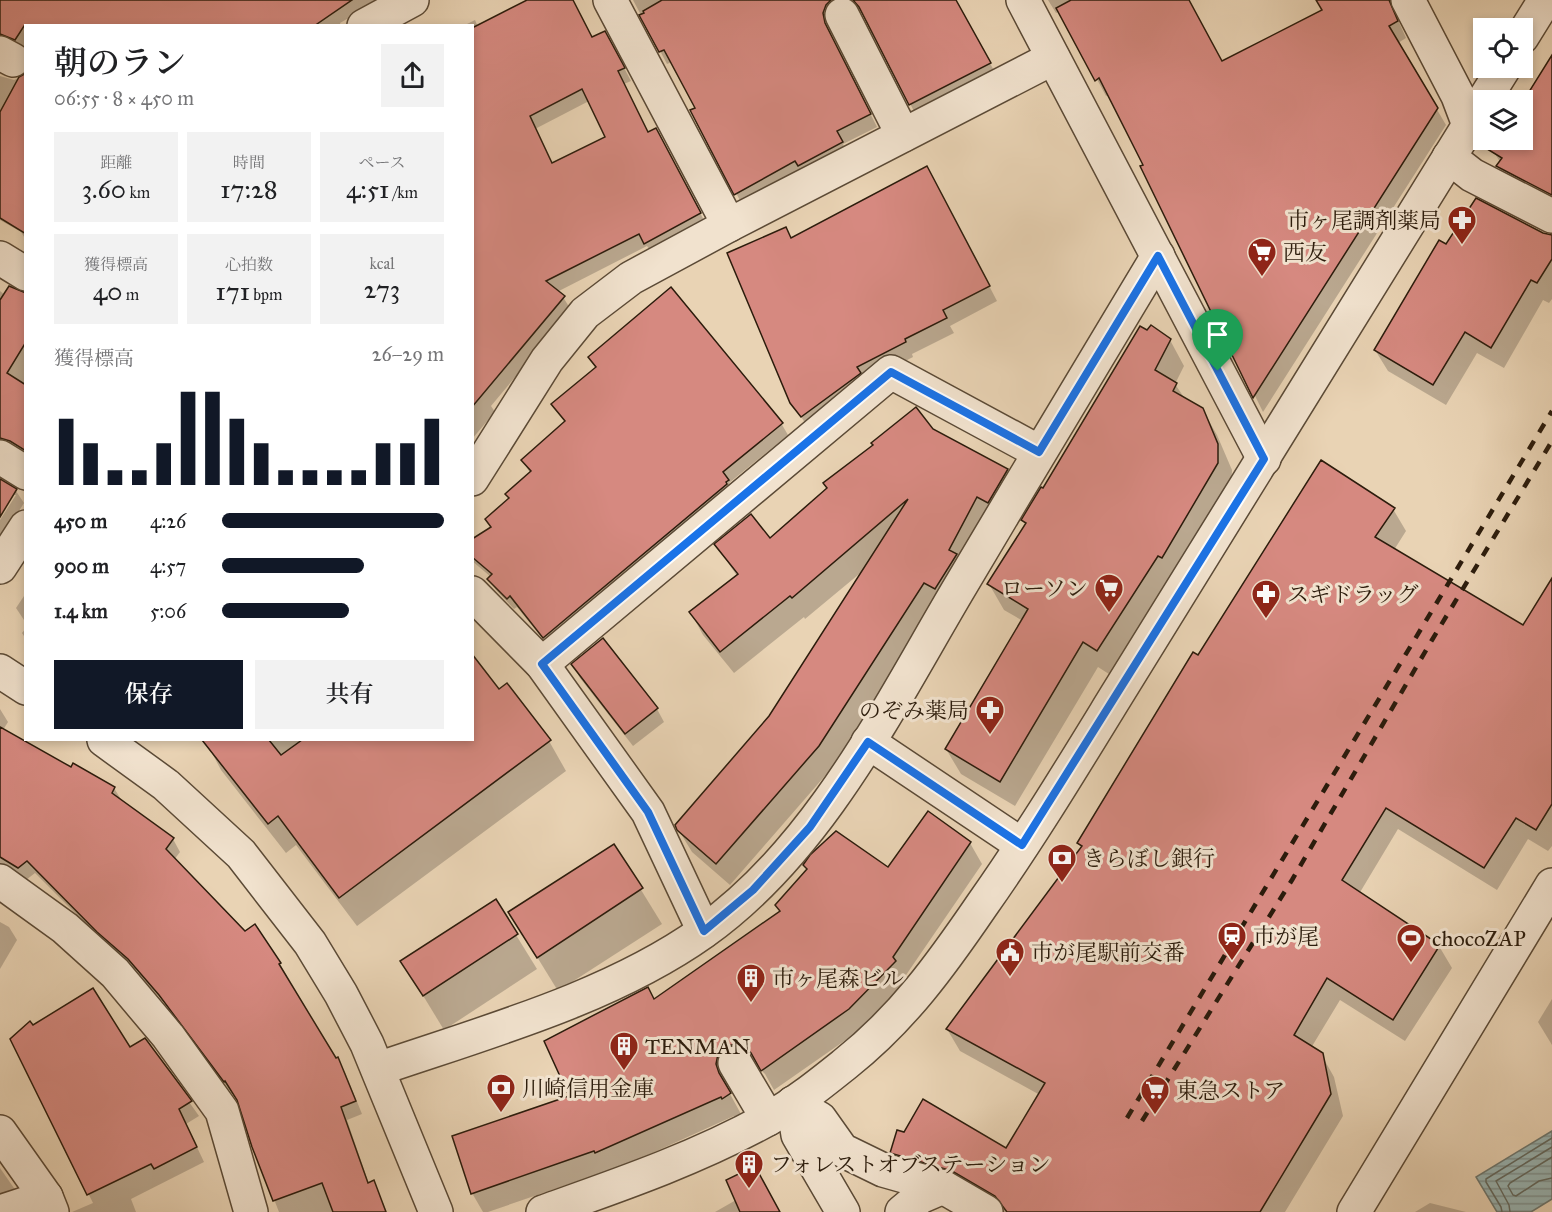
<!DOCTYPE html>
<html lang="ja">
<meta charset="utf-8">
<style>
:root{--surface:#fff;--page:#f2f2f2;--text:#202124;--muted:#757577;--accent:#111827}
body{margin:0;font-family:"IM FELL Great Primer","Noto Serif JP",serif;background:var(--page);color:var(--text);height:100vh;display:flex;flex-direction:column;font-size:22px;white-space:nowrap}
*{box-sizing:border-box;margin:0}
p{font-size:20px;color:var(--muted)}
.icon{flex:none;width:33px;height:33px;fill:none;stroke:currentColor;stroke-width:2;stroke-linecap:round;stroke-linejoin:round}
.map{position:relative;flex:1;overflow:hidden}
.side{position:absolute;left:24px;top:24px;width:450px;height:717px;display:flex;flex-direction:column;background:var(--surface);border-radius:0px;box-shadow:0 3px 9px #0003}
.side>*{flex:none}
.controls{position:absolute;left:1473px;top:18px;display:grid;gap:12px}
.controls a{display:grid;place-items:center;width:60px;height:60px;border-radius:0px;background:var(--surface);box-shadow:0 3px 9px #0003;font-size:30px}
.pin{position:absolute;display:grid;place-items:center;width:51px;height:51px;color:#fff;margin:-62px -26px;border-radius:50% 50% 50% 0;rotate:-45deg;box-shadow:0 0 6px #0007}
.pin .icon{rotate:45deg}
.round{display:grid;place-items:center;flex:none;width:63px;height:63px;border-radius:0px;background:var(--page)}
.head{display:flex;align-items:center;justify-content:space-between;height:102px;padding:0 30px}
h1{font-size:33px;font-weight:600;line-height:45px}
.figures{display:grid;grid-template-columns:repeat(3,1fr);gap:9px;height:102px;padding:6px 30px}
.figures div{display:grid;align-content:center;border-radius:0px;background:var(--page);text-align:center}
.figures b{font-size:26px;font-weight:600}
.figures small{font-size:16px;font-weight:400}
.figures p{font-size:16px}
.chart{height:168px;padding:12px 30px}
.chart p{display:flex;justify-content:space-between}
.chart svg{width:100%;height:108px;margin-top:6px;stroke:var(--accent);stroke-width:6}
.button{display:flex;gap:12px;margin-top:auto;padding:12px 30px}
.button a{flex:1;height:69px;border-radius:0px;background:var(--accent);color:#fff;font-size:24px;font-weight:600;line-height:69px;text-align:center}
.button a+a{background:var(--page);color:var(--text)}
ul{padding:0 30px;list-style:none;font-size:20px}
li{display:grid;grid-template-columns:96px 72px 1fr;align-items:center;height:45px}
li i{height:15px;border-radius:8px;background:var(--accent)}
.map>svg:first-child{display:block}
.water{fill:url(#water-rules);stroke:#6d7871;stroke-width:1.5}
.shadow{fill:#0003;fill-rule:evenodd}
.lines{fill:none;stroke-linecap:round;stroke-linejoin:round}
.shore{stroke:#626960;stroke-width:1.5}
.building{fill:#d68980;stroke:#2c1c0c;stroke-width:1.5;fill-rule:evenodd}
.minor-casing{stroke:#5b4a36;stroke-width:36}
.minor{stroke:#f1e2ce;stroke-width:33}
.rail{stroke:#2c1c0c;stroke-width:4.5;stroke-dasharray:10 10;stroke-linecap:butt}
.route-casing{stroke:#fff;stroke-width:12}
.route{stroke:#1a73e8;stroke-width:8}
.labels{text-anchor:middle;stroke-width:6;stroke-linejoin:round;paint-order:stroke}
.poi-label{font-size:22px;fill:#2c1c0c;stroke:#f1e2ce;text-anchor:start}
</style>
<div class="map">
<svg width="1552" height="1212" viewBox="0 0 1552 1212">
<defs>
<pattern id="water-rules" width="6" height="5" patternUnits="userSpaceOnUse" patternTransform="scale(1.5)"><rect width="6" height="5" fill="#99b6b5"/><path d="M0 2.5h6" fill="none" stroke="#7d9392"/></pattern>
</defs>
<rect width="100%" height="100%" fill="#e9d3b4"/>
<filter id="stains"><feTurbulence type="fractalNoise" baseFrequency=".00333" numOctaves="4"/><feColorMatrix values="0 0 0 0 .2 0 0 0 0 .09 0 0 0 0 .02 0 0 0 .5 -.17"/></filter>
<radialGradient id="worn" r=".72"><stop offset=".6" stop-color="#630" stop-opacity="0"/><stop offset="1" stop-color="#630" stop-opacity=".3"/></radialGradient>
<path class="water" d="M1552 1131V1199L1531 1212H1497L1476 1177Z"/>
<g class="shadow">
<path d="M0 0H380L340 23 341 26H26V55L0 50Z"/>
<path d="M531 0H573L592 39 612 45 631 81 624 84 648 133 663 142 707 226 653 256 647 246 557 292 563 297 571 310 491 406 495 412 472 439V26H463L475 20 478 27ZM589 101 607 137 552 164 535 129Z"/>
<path d="M633 0H955L997 76 917 117 865 17 860 11 852 8 830 27 832 37 877 127 843 144 848 155 743 206 692 111 697 108 672 62 667 64Z"/>
<path d="M1048 0H1188L1222 63 1324 11 1318 0H1394L1390 2 1406 38 1398 43 1446 125 1263 412 1142 167 1145 165 1109 95 1106 96 1060 11 1056 13Z"/>
<path d="M1552 59V209L1510 188 1498 166 1500 162 1494 152 1502 140H1522Z"/>
<path d="M26 75V240L21 232 0 220V76L14 80Z"/>
<path d="M935 182 997 301 950 326 954 333 912 354 913 357 864 382 810 431 792 402V239Z"/>
<path d="M1543 234 1552 236V299L1549 303 1543 300 1504 368 1477 353 1446 405 1388 371 1375 350 1446 246Z"/>
<path d="M0 291 5 295H26V458L0 453Z"/>
<path d="M1170 340 1184 366 1175 384 1185 399 1202 409 1217 435 1232 470 1231 489 1112 676 1098 667 1015 806 961 774 946 749 1023 621 1004 610 989 584 1026 525 1023 520 1043 490Z"/>
<path d="M590 357 781 423 788 435 729 483 734 492 551 649 517 607 514 609 496 590 489 579 491 577 472 561V541L491 528 486 520 510 499 530 473 523 461 565 422 553 404 596 369Z"/>
<path d="M933 430 1007 470 1020 493 937 604 831 769 730 885 692 852 678 829 771 717 864 570 805 619 804 617 734 673 703 635 691 613 737 576 716 545 770 540Z"/>
<path d="M0 481 16 491 24 503 0 541V520L16 495H12L0 514Z"/>
<path d="M1393 509 1406 531 1394 550 1523 627 1552 580V846L1548 851 1528 839 1497 890 1398 829 1359 894 1439 946 1452 968 1405 1041 1340 1000 1311 1048 1321 1054 1334 1077 1343 1116 1285 1212H1000L905 1174 892 1152 1006 1150 1040 1095 960 1051 947 1029 1082 848 1078 843 1198 658Z"/>
<path d="M26 593V623L16 608Z"/>
<path d="M26 628V639L22 633Z"/>
<path d="M573 665 657 709 664 722 633 746 580 678Z"/>
<path d="M498 691 549 741 566 771 357 926 296 845 286 853 221 770 205 740H472Z"/>
<path d="M0 709 8 722 3 730 72 769 114 788 122 801 173 839 180 852 174 860 245 933 280 964 287 976 285 977 345 1072 362 1114 347 1120 369 1184 374 1182 387 1212H279L253 1146 241 1105 234 1093 232 1094 169 1008 138 974 106 944 35 873 26 880 0 864Z"/>
<path d="M970 843 982 864 904 978 907 982 860 1030 774 1090 765 1074 758 1067 748 1064 730 1075 727 1085 730 1094 741 1114 735 1118 734 1116 608 1173 607 1171 488 1212H483L472 1193 571 1097 654 1001 781 912 808 871 804 865 888 869Z"/>
<path d="M614 846 662 924 558 991 510 913Z"/>
<path d="M495 901 537 969 444 1030 402 961Z"/>
<path d="M0 922 9 927 17 940 0 969Z"/>
<path d="M1552 999V1045L1538 1022Z"/>
<path d="M33 1027 129 1049 145 1040 199 1116 186 1124 204 1162 131 1199 136 1212H72L93 1203 12 1040Z"/>
<path d="M0 1168 23 1201 0 1210Z"/>
<path d="M736 1200 779 1212H715Z"/>
<path d="M1430 1203 1466 1212H1415Z"/>
</g>
<g class="lines">
<g class="shore">
<path d="M1552 1157 1510 1183 1508 1186 1513 1195 1516 1196 1539 1181 1552 1178"/>
<path d="M1502 1212 1501 1207 1486 1182V1179L1552 1138"/>
<path d="M1510 1212 1509 1205 1496 1181 1552 1147"/>
</g>
</g>
<g class="building">
<path d="M0 0H352L314 26H24L15 40 0 34Z"/>
<path d="M527 0H573L592 37 605 31 625 68 618 71 648 132 656 128 701 213 644 244 639 234 546 281 565 296 472 407V28ZM582 89 605 137 552 163 530 116Z"/>
<path d="M662 0H831L826 5 823 13 825 23 871 114 837 131 843 142 798 166 795 161 734 195 690 110 695 108 664 50 659 52 639 15 644 13 643 11Z"/>
<path d="M853 0H956L991 63 909 105 859 7Z"/>
<path d="M1071 0H1189L1222 61 1322 10 1316 0H1389L1398 21 1389 26 1438 108 1253 398 1140 166 1143 165 1099 78 1095 81 1056 8Z"/>
<path d="M1552 55V195L1496 166 1502 158 1479 144 1482 140H1522V103Z"/>
<path d="M26 73V234L0 218V112L19 77Z"/>
<path d="M927 166 990 286 943 310 947 318 905 339 906 342 857 367 861 373 801 417 790 403 727 253 786 227 791 238Z"/>
<path d="M1476 198 1543 233 1552 235V259L1537 283 1531 280 1491 348 1465 332 1433 385 1374 350 1439 240 1446 244Z"/>
<path d="M9 286 26 293V342L7 373 26 385V451L10 441 0 438V300Z"/>
<path d="M671 287 783 423 723 472 729 480 726 482 727 484 543 638 510 596 507 599 487 579 492 574 472 557V539L491 527 485 519 509 498 505 494 531 471 521 460 565 421 551 404 596 367 588 357Z"/>
<path d="M1151 325 1171 339 1155 370 1177 383 1173 391 1203 408 1218 444V463L1162 558 1158 556 1097 651 1083 642 1000 782 945 749 1028 609 987 584 1026 523 1021 520 1041 487 1043 488 1140 326 1147 330Z"/>
<path d="M916 407 933 429 1008 469 988 503 977 497 949 550 957 554 935 589 924 583 819 746 716 864 677 830 675 825 769 716 908 499 792 598 790 596 720 652 689 612 738 574 714 544 751 514 770 538 827 488 823 483 873 445 871 443Z"/>
<path d="M1321 460 1395 508 1375 537 1523 625 1552 578V804L1536 830 1516 818 1484 868 1386 808 1342 880 1440 945 1393 1020 1327 978 1294 1035 1323 1053 1331 1094 1260 1212H1007L995 1196 952 1171 890 1153 897 1130 904 1132 923 1099 1006 1148 1045 1083 946 1029 1082 846 1077 843 1193 652 1198 655Z"/>
<path d="M0 479 17 489 0 517Z"/>
<path d="M603 638 658 708 625 734 571 664Z"/>
<path d="M472 654 499 689 507 683 551 740 339 898 278 816 268 824 202 740H269L281 755 302 740H472Z"/>
<path d="M0 727 71 767 73 763 115 787 112 793 174 838 166 849 245 931 255 924 281 963 279 964 336 1058 338 1057 356 1101 341 1107 368 1183 374 1180 386 1212H333L322 1183 273 1201 252 1147 237 1100 225 1081 224 1082 159 995 128 959 97 932 27 861 18 868 0 857Z"/>
<path d="M928 811 971 842 893 957 896 961 849 1009 761 1071 751 1053 745 1047 735 1044 725 1047 718 1054 716 1064 719 1073 731 1093 722 1099 721 1097 595 1153 594 1151 471 1194 452 1136 569 1096 544 1041 648 987 654 999 780 911 775 905 807 869 803 865 810 855 836 831 888 867Z"/>
<path d="M614 844 643 888 537 958 508 912Z"/>
<path d="M496 899 518 934 423 996 400 961Z"/>
<path d="M93 988 130 1047 145 1038 192 1101 179 1109 197 1147 154 1169 151 1164 87 1195 10 1039 30 1021 33 1025Z"/>
<path d="M755 1166 780 1212H740L726 1180Z"/>
</g>
<g class="lines">
<g class="minor-casing">
<g id="minor">
<path d="M610 0 729 225"/>
<path d="M1023 0 1264 459"/>
<path d="M1408 0 1458 96 1469 125"/>
<path d="M842 15 903 135"/>
<path d="M364 26 412 0"/>
<path d="M1522 37 1545 0"/>
<path d="M0 53 13 60"/>
<path d="M1484 100 1504 68"/>
<path d="M1449 157 1472 175 1552 216"/>
<path d="M0 258 26 274"/>
<path d="M0 457 26 473"/>
<path d="M472 479 547 360 585 313 631 278 729 225 1053 58"/>
<path d="M0 567 26 527"/>
<path d="M472 593 542 664 648 812 704 931"/>
<path d="M542 664 891 372 1039 452"/>
<path d="M0 671 26 688"/>
<path d="M104 740 166 785 241 854 310 943 341 994 367 1044 436 1212"/>
<path d="M868 742 1022 845"/>
<path d="M0 881 65 928 115 973 168 1036 222 1111 251 1212"/>
<path d="M735 1063 768 1119"/>
<path d="M378 1069C486 1032 610 998 703 932 820 849 889 706 961 585 1026 475 1092 366 1158 256"/>
<path d="M793 1103 820 1119 842 1150 883 1170 943 1187 986 1212"/>
<path d="M793 1103 798 1135 843 1212"/>
<path d="M0 1132 46 1197 52 1212"/>
<path d="M0 1212 46 1197"/>
<path d="M543 1212C619 1185 695 1159 766 1120 794 1105 820 1084 845 1064 903 1018 941 965 982 905 1030 837 1073 766 1116 696 1240 499 1362 300 1484 101"/>
<path d="M902 1212 920 1197 943 1187"/>
<path d="M1354 1212 1552 885"/>
</g>
</g>
<use href="#minor" class="minor"/>
<g class="rail">
<path d="M1127 1118 1552 411"/>
<path d="M1142 1121 1292 880 1432 640 1552 441"/>
</g>
</g>
<g class="lines">
<g class="route-casing">
<path id="route" d="M1158 256 1264 459 1022 845 868 742 810 827 753 890 704 931 648 812 542 664 891 372 1039 452Z"/>
</g>
<use href="#route" class="route"/>
</g>
<defs>
<g id="pharmacy-pin" transform="scale(1.5)"><path d="M0 17L-7.5 6A9.5 9.5 0 1 1 7.5 6Z" fill="#8f2418" stroke="#f1e2ce"/><path d="M-2-6h4v4h4v4h-4v4h-4v-4h-4v-4h4Z" fill="#fff"/></g>
<g id="supermarket-pin" transform="scale(1.5)"><path d="M0 17L-7.5 6A9.5 9.5 0 1 1 7.5 6Z" fill="#8f2418" stroke="#f1e2ce"/><path d="M-6-5.5h2.5l.6 2H6L4.5 2H-2.5L-4.4-4H-6ZM-1.5 3.2a1.3 1.3 0 1 0 .1 0ZM3 3.2a1.3 1.3 0 1 0 .1 0Z" fill="#fff"/></g>
<g id="bank-pin" transform="scale(1.5)"><path d="M0 17L-7.5 6A9.5 9.5 0 1 1 7.5 6Z" fill="#8f2418" stroke="#f1e2ce"/><path d="M-6-4H6V4H-6ZM0-2.3a2.3 2.3 0 1 0 0 4.6a2.3 2.3 0 1 0 0-4.6Z" fill="#fff"/></g>
<g id="station-pin" transform="scale(1.5)"><path d="M0 17L-7.5 6A9.5 9.5 0 1 1 7.5 6Z" fill="#8f2418" stroke="#f1e2ce"/><path d="M-3-6H3Q5-6 5-4V2Q5 4 3 4L4.5 6H3L1.5 4h-3L-3 6H-4.5L-3 4Q-5 4-5 2V-4Q-5-6-3-6ZM-3.5-4v3h7v-3ZM-3.5 1v1.5H-2V1ZM2 1v1.5H3.5V1Z" fill="#fff"/></g>
<g id="stadium-pin" transform="scale(1.5)"><path d="M0 17L-7.5 6A9.5 9.5 0 1 1 7.5 6Z" fill="#8f2418" stroke="#f1e2ce"/><path d="M0-5a6.5 5 0 1 0 0 10a6.5 5 0 1 0 0-10ZM-3.5-1.8h7v3.6h-7Z" fill="#fff"/></g>
<g id="civic-pin" transform="scale(1.5)"><path d="M0 17L-7.5 6A9.5 9.5 0 1 1 7.5 6Z" fill="#8f2418" stroke="#f1e2ce"/><path d="M-.6-6.5H3V-4.5H.6V-3L4-1V1h2V6H-6V1h2V-1L-.6-3ZM-1.2 2.5V6h2.4V2.5Z" fill="#fff"/></g>
<g id="building-pin" transform="scale(1.5)"><path d="M0 17L-7.5 6A9.5 9.5 0 1 1 7.5 6Z" fill="#8f2418" stroke="#f1e2ce"/><path d="M-4-6H4V6H1V3H-1V6H-4ZM-2.5-4.3h1.7v1.8h-1.7ZM.8-4.3h1.7v1.8H.8ZM-2.5-1h1.7V.8h-1.7ZM.8-1h1.7V.8H.8Z" fill="#fff"/></g>
</defs>
<g fill-rule="evenodd">
<use href="#pharmacy-pin" x="1462" y="220"/>
<use href="#supermarket-pin" x="1262" y="252"/>
<use href="#supermarket-pin" x="1109" y="588"/>
<use href="#pharmacy-pin" x="1266" y="594"/>
<use href="#pharmacy-pin" x="990" y="710"/>
<use href="#bank-pin" x="1062" y="858"/>
<use href="#station-pin" x="1232" y="936"/>
<use href="#stadium-pin" x="1411" y="938"/>
<use href="#civic-pin" x="1010" y="952"/>
<use href="#building-pin" x="751" y="978"/>
<use href="#building-pin" x="624" y="1046"/>
<use href="#bank-pin" x="501" y="1088"/>
<use href="#supermarket-pin" x="1155" y="1090"/>
<use href="#building-pin" x="749" y="1164"/>
</g>
<g class="labels">
<g class="poi-label">
<text x="1441" y="228" text-anchor="end">市ヶ尾調剤薬局</text>
<text x="1283" y="260">西友</text>
<text x="1088" y="596" text-anchor="end">ローソン</text>
<text x="1287" y="602">スギドラッグ</text>
<text x="969" y="718" text-anchor="end">のぞみ薬局</text>
<text x="1083" y="866">きらぼし銀行</text>
<text x="1253" y="944">市が尾</text>
<text x="1432" y="946">chocoZAP</text>
<text x="1031" y="960">市が尾駅前交番</text>
<text x="772" y="986">市ヶ尾森ビル</text>
<text x="645" y="1054">TENMAN</text>
<text x="522" y="1096">川崎信用金庫</text>
<text x="1176" y="1098">東急ストア</text>
<text x="770" y="1172">フォレストオブステーション</text>
</g>
</g>
<rect width="100%" height="100%" filter="url(#stains)"/>
<rect width="100%" height="100%" fill="url(#worn)"/>
</svg>
<div class="controls">
<a><svg class="icon" aria-label="locate" viewBox="0 0 24 24"><circle cx="12" cy="12" r="6"/><path d="M12 2v4M12 18v4M2 12h4M18 12h4"/></svg></a>
<a><svg class="icon" aria-label="layers" viewBox="0 0 24 24"><path d="M12 4l9 5-9 5-9-5zM3 14l9 5 9-5"/></svg></a>
</div>
<div class="pin" style="left:1218px;top:371px;background:#1e9e55"><svg class="icon" aria-label="arrive" viewBox="0 0 24 24"><path d="M6 21V4h12l-3 4 3 4H6"/></svg></div>
<section class="side">
<div class="head"><div><h1>朝のラン</h1><p>06:55 · 8 × 450 m</p></div><a class="round"><svg class="icon" aria-label="share" viewBox="0 0 24 24"><path d="M12 15V3M7 8l5-5 5 5M5 13v7h14v-7"/></svg></a></div>
<div class="figures">
<div><p>距離</p><b>3.60<small> km</small></b></div>
<div><p>時間</p><b>17:28</b></div>
<div><p>ペース</p><b>4:51<small> /km</small></b></div>
</div>
<div class="figures">
<div><p>獲得標高</p><b>40<small> m</small></b></div>
<div><p>心拍数</p><b>171<small> bpm</small></b></div>
<div><p>kcal</p><b>273</b></div>
</div>
<div class="chart"><p><span>獲得標高</span>26–29 m</p>
<svg viewBox="0 0 160 44" preserveAspectRatio="none"><path d="M5 44V17M15 44V27M25 44V38M35 44V38M45 44V27M55 44V6M65 44V6M75 44V17M85 44V27M95 44V38M105 44V38M115 44V38M125 44V38M135 44V27M145 44V27M155 44V17"/></svg>
</div>
<ul>
<li><b>450 m</b>4:26<i style="width:100%"></i></li>
<li><b>900 m</b>4:57<i style="width:64%"></i></li>
<li><b>1.4 km</b>5:06<i style="width:57%"></i></li>
</ul>
<div class="button"><a>保存</a><a>共有</a></div>
</section>
</div>
